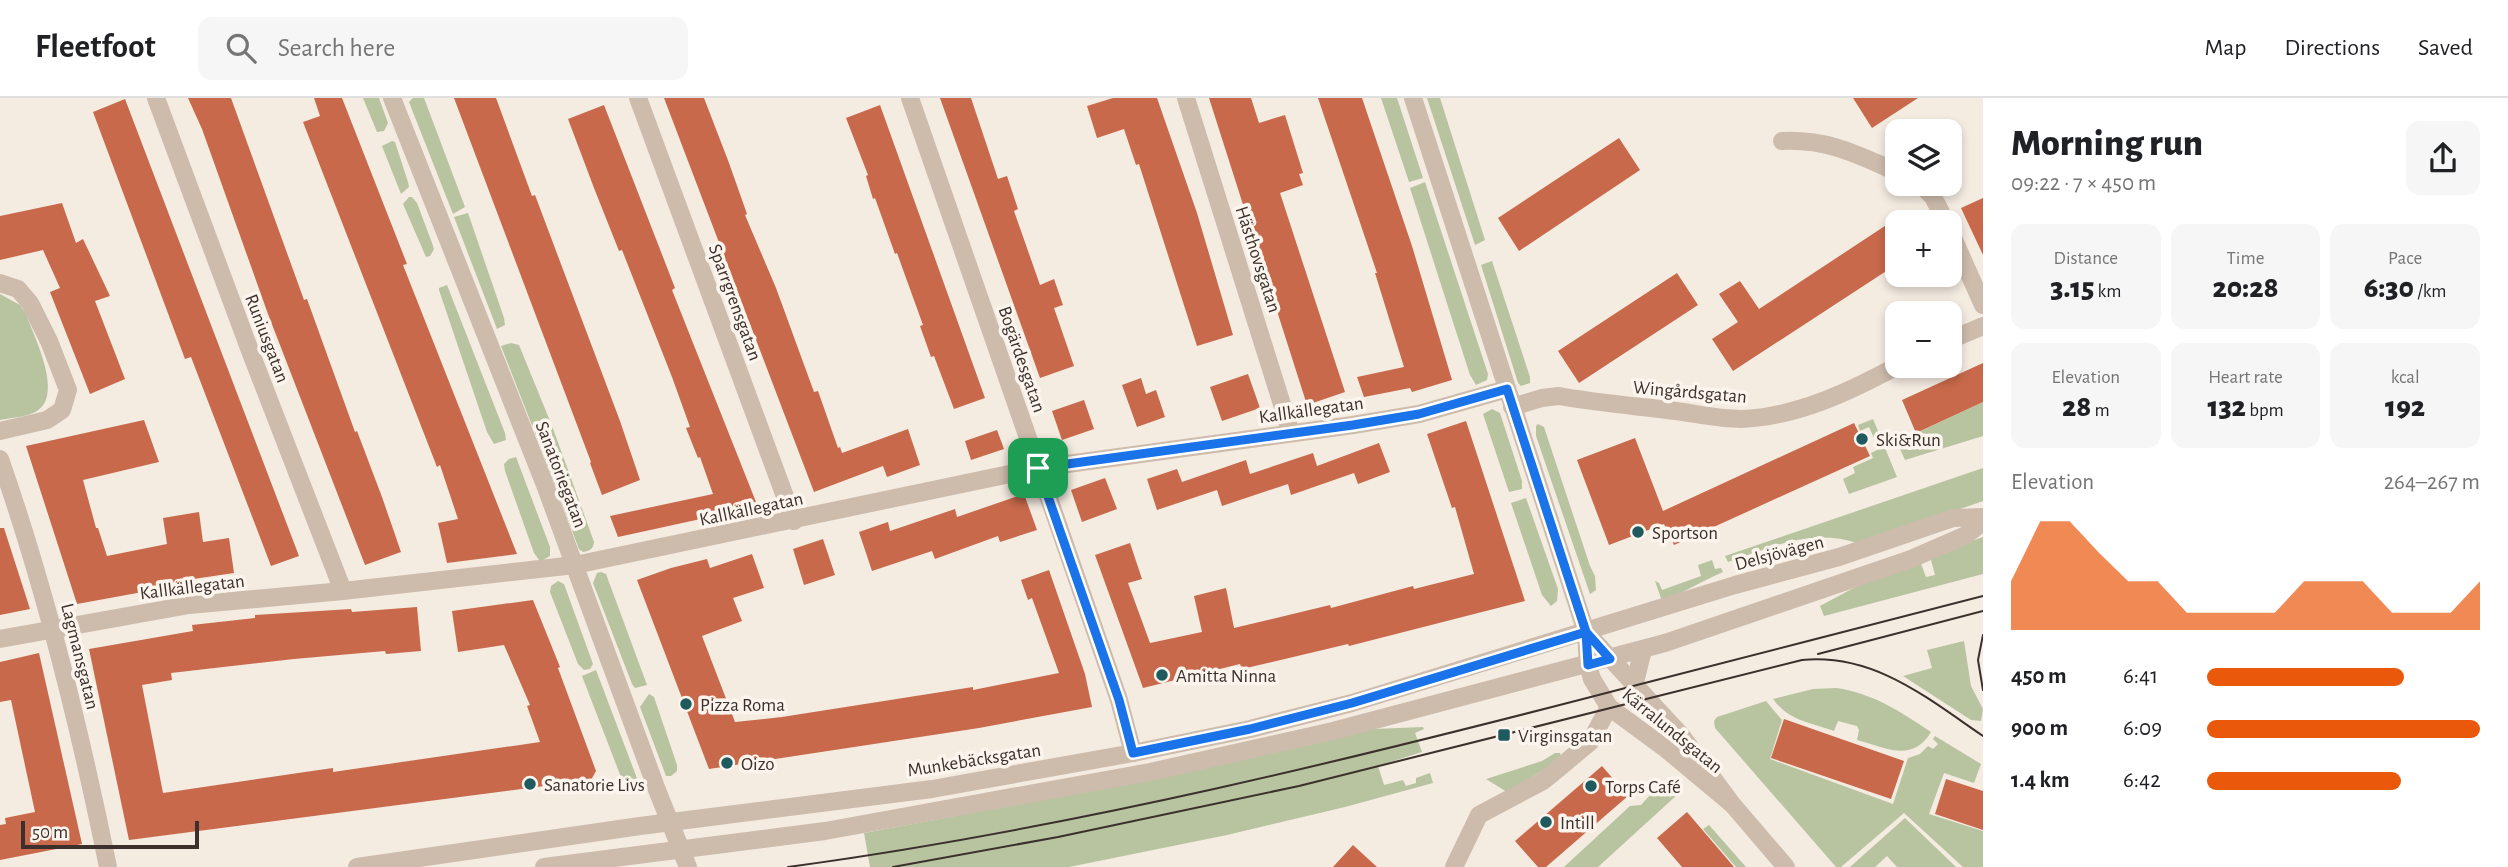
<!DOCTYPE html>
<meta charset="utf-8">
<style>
:root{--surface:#fff;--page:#f6f6f6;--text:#202124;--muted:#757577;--line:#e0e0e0;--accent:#ea580c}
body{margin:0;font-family:"Alegreya Sans",sans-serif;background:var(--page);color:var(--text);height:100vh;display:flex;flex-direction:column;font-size:26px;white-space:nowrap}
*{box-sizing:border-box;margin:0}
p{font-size:23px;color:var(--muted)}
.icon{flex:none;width:38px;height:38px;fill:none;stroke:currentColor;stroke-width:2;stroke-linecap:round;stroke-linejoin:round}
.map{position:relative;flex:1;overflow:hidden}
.sheet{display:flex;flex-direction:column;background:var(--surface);width:525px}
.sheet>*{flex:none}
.fabs{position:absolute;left:1885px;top:21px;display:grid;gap:14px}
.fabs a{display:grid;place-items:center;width:77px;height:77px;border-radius:14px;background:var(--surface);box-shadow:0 4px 10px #0003;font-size:35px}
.scale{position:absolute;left:21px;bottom:18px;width:178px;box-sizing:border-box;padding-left:7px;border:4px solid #3b302b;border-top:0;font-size:19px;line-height:24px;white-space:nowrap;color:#3b302b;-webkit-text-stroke:5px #fbf5ee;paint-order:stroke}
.pin{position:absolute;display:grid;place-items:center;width:60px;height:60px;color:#fff;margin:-30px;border-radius:14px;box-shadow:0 4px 10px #0006}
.round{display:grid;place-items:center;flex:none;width:74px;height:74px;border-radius:14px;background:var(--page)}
.overview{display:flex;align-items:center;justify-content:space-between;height:119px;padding:0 28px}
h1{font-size:38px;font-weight:800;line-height:52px}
.figures{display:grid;grid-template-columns:repeat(3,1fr);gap:10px;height:119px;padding:7px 28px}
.figures div{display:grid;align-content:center;border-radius:14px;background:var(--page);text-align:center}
.figures b{font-size:30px;font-weight:800}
.figures small{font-size:19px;font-weight:400}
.figures p{font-size:19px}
.chart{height:196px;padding:14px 28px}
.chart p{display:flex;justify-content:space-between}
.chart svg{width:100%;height:126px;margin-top:7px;fill:var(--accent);opacity:.7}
ul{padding:0 28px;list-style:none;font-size:23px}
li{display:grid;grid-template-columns:112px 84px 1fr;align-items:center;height:52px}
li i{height:18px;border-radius:9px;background:var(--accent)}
header{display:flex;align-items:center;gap:42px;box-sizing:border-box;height:98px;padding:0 35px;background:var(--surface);border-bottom:2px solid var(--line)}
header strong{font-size:33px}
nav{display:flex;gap:38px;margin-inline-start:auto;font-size:24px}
.search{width:490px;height:63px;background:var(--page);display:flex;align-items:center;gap:18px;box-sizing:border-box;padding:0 24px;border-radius:14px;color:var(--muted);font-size:26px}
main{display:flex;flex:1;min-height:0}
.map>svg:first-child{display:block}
.green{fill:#b8c4a0}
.building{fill:#c8694b}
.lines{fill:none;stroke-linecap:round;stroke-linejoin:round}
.minor{stroke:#cdbbac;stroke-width:18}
.tertiary{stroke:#cdbbac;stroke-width:18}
.tram{stroke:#3b302b;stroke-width:2}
.route-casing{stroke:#fff;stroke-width:14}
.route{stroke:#1a73e8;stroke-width:9}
.poi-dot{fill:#1f5a5e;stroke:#fbf5ee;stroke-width:2.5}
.labels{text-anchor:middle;stroke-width:7;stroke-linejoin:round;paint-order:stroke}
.street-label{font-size:19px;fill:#3b302b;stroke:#fbf5ee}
.poi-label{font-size:19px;fill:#3b302b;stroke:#fbf5ee;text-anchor:start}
</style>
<header>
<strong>Fleetfoot</strong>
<div class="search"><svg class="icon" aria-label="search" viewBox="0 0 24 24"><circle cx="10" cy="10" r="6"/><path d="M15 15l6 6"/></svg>Search here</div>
<nav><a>Map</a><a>Directions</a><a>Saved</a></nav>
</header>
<main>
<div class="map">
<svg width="1983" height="769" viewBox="0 0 1983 769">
<rect width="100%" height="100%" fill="#f4ebe1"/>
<g class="green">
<path d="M363 0H379L388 25 384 33 377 34Z"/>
<path d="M413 0H424L465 109 453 116 409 4Z"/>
<path d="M1381 0H1397L1423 80 1409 84Z"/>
<path d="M1427 0H1440L1485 142 1475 147Z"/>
<path d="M392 43 395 44 408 84 409 89 401 96 382 48Z"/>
<path d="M1425 84 1488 276 1487 282 1476 287 1470 277 1410 90Z"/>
<path d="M409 99H412L417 105 432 145 434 151 430 158 426 159 403 106Z"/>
<path d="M468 115 504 220 505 227 497 231 454 119Z"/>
<path d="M1492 163 1530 279V285L1521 288 1518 285 1481 167Z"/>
<path d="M447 187 505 335 506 342 494 346 487 334 439 192V190Z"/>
<path d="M0 196 20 207 26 216C34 239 64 296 37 313 27 319 11 320 0 322Z"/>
<path d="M511 245 519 247 550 323 533 330 501 248Z"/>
<path d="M1983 304V338L1905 362 1897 344Z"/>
<path d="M1492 311 1500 315 1522 383V391L1509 394 1483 316Z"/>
<path d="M1873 321 1897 379 1849 396 1843 381 1855 375 1853 369 1873 360 1871 355 1879 351 1869 329 1860 333 1858 327Z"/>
<path d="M551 325 594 444C593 451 590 453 583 454L579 451 534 332Z"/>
<path d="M1538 326 1544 329 1590 468 1595 478 1596 492 1590 496 1536 338V328Z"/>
<path d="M516 359 550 449V458L543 462H539L534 455 505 373 504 366 509 361Z"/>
<path d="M1983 370V403L1969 408 1857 445C1811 430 1771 449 1728 464L1725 458Z"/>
<path d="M1526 400 1558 491 1557 503 1551 508 1542 497 1511 405Z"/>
<path d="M1983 439V476L1824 518 1820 508 1861 486 1920 463 1926 479 1935 477 1930 458Z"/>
<path d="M1712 462 1715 471 1721 470 1723 474C1702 483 1683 495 1662 503L1655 483 1659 485 1662 492 1701 478 1698 467Z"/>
<path d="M601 474 606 476 647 587 635 590 632 586 593 485 597 475Z"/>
<path d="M558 483 564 486 593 566 590 571 584 572 578 566 550 494 551 488Z"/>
<path d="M1964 543 1971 588 1983 611 1981 623 1971 622 1903 578 1932 570 1927 552Z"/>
<path d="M596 572 635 675 639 686 629 691 621 679 582 578Z"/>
<path d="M1836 590C1873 595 1901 614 1931 634 1912 665 1887 650 1857 642L1859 632 1857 628 1838 623 1834 633C1809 624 1789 623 1773 601L1813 591Z"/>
<path d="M649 596 654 599 677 667V673L671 678H666L640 609Z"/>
<path d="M1766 603 1782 622 1770 661 1893 706 1908 660 1920 656 1928 648 1933 651 1938 646 1933 641 1935 638 1981 666 1974 685 1944 675 1929 716 1983 733V769H1963L1904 715 1841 769H1836L1715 630 1714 623 1717 619Z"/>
<path d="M1423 629 1424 631 1415 635 1422 654 1378 668 1384 687 1403 682 1406 688 1416 685V680L1430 675 1433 685 1345 709 1227 737 1069 769H870L864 735 1127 686 1373 631Z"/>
<path d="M1555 655H1560L1561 658 1547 670 1507 694 1486 681 1542 663Z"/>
<path d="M1662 684 1677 697 1598 769H1564L1630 708 1641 707Z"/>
<path d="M1905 720 1956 769H1897L1887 758 1875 769H1850Z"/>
<path d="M1709 727 1746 769H1736L1703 731Z"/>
</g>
<g class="building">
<path d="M188 0H231L304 202 307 201 355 334 357 333 382 399 401 454 365 467 268 216 202 31Z"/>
<path d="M314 0H342L407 166 403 167 517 456 447 465 438 425 458 421 440 367 437 369 303 24 320 18Z"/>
<path d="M454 0H496L532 98 535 97 620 323 640 382 602 397 590 365 591 364Z"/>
<path d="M664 0H704L729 65 747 116 745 117 776 190 814 294 818 293 838 350 840 349 842 355 908 331 920 367 887 379 883 368 814 394Z"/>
<path d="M940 0H971L998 81 1007 78 1018 111 1014 113 1040 187 1054 181 1063 207 1054 210 1074 268 1040 280Z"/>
<path d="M1113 0H1157L1197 115 1233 237 1197 248 1139 66 1136 67 1124 31 1097 40 1087 8Z"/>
<path d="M1209 0H1251L1259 25 1285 17 1303 75 1299 76 1303 87 1280 95 1345 294 1307 307Z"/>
<path d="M1318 0H1362L1412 148 1452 282 1412 294 1410 290 1364 299 1357 279 1404 269 1375 175H1377Z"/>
<path d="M1853 0H1918L1872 30Z"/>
<path d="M125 1 299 458 271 468 191 259 185 261 93 14Z"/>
<path d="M604 7 675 190 672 192 756 404 719 417 618 439 610 418 713 396 700 359 698 360 686 330 690 329 672 279 622 152 619 153 594 90 568 21Z"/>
<path d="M880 7 985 300 954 311 934 258 931 259 920 228 923 227 897 155 895 156 875 100 873 101 866 78 868 77 846 20Z"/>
<path d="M1619 40 1640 72 1519 153 1498 120Z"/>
<path d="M1983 100V157L1961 110Z"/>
<path d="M62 105 76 145 83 141 110 198 95 203 125 281 90 296 50 194 60 190 43 152 0 162V118Z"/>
<path d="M1897 120V166L1733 273 1712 241 1738 224 1719 196 1740 183 1759 211Z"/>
<path d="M1677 175 1698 207 1579 285 1558 253Z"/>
<path d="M1983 265V304L1916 335 1902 302Z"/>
<path d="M1248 276 1260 310 1222 323 1210 289Z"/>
<path d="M1141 280 1146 296 1156 292 1165 319 1137 329 1122 287Z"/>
<path d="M1084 302 1094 331 1062 342 1052 313Z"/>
<path d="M144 322 159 364 83 382 96 430H98L107 458 167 446 163 420 199 414 203 444 229 440 234 475 180 483 181 487 77 506 26 348Z"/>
<path d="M1466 323 1525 503 1349 548 1348 546 1242 571 1240 566 1143 590 1095 457 1130 445 1142 481 1128 485 1150 545 1202 534 1194 498 1226 490 1234 530 1330 507 1331 510 1413 488 1414 491 1474 476 1455 409 1452 410 1427 336Z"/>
<path d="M1854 325 1870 358 1674 447 1664 426 1609 447 1577 362 1635 340 1663 413Z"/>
<path d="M997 332 1004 351 971 362 965 343Z"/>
<path d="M1379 345 1390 374 1358 386 1354 375 1291 397 1288 386 1222 408 1217 392 1157 412 1147 381 1177 371 1182 384 1246 362 1250 376 1313 355 1317 368Z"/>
<path d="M1105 380 1117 411 1082 424 1071 392Z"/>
<path d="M1024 396 1037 432 1000 444 998 438 935 461 932 453 872 473 859 434 888 424 890 433 955 411 957 419Z"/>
<path d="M0 430H4L30 511 0 517Z"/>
<path d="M823 441 835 477 804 487 793 451Z"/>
<path d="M752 456 764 490 733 500 742 523 702 538 735 624 782 619 973 589V592L1059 575 1032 500 1028 502 1021 482 1049 472 1085 576 1092 609 979 630 709 671 637 482 671 470 707 461 710 470Z"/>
<path d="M533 502 560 569 558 570 596 673 591 682 129 742 89 551 193 533 192 527 255 520V517L351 511 352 514 417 509 421 553 386 556 385 553 294 561 171 575 172 582 142 587 163 695 305 674 333 670V674L540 644 527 608 530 607 504 547 458 554 452 513Z"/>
<path d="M39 555 82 746 0 762V727L6 726 5 720 35 714 11 602 0 604V564Z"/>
<path d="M1784 621 1904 663 1891 701 1771 660Z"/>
<path d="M1602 668 1628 698 1546 769H1538L1515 743Z"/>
<path d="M1946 681 1983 693V732L1935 716Z"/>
<path d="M1687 714 1734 769H1682L1657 740Z"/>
<path d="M1353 747 1377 769H1333Z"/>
</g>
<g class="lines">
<g class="minor">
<path d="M156 0 252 258 343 493"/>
<path d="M392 0 545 387 657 692 688 769"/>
<path d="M638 0 794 423"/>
<path d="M910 0 1119 602 1133 655"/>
<path d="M1186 0 1291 335"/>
<path d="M1413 0 1586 534 1588 567 1592 581 1609 609 1666 651 1732 706"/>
<path d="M1782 43C1828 41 1856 56 1897 74"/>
<path d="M1920 86 1933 99 1946 124"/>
<path d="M1950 133 1983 207"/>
<path d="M0 185 18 191 30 205 49 243 68 292 62 312 47 322 0 333"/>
<path d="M1950 242 1983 228"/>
<path d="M1512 309 1542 300 1559 298C1598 305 1637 308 1676 313 1697 316 1719 321 1741 321 1796 319 1849 294 1897 268"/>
<path d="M0 361C47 495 80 631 108 769"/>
<path d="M1586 534 1681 637 1732 706 1786 769"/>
<path d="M0 541 189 507 343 493 575 467 1038 370 1353 327 1419 316 1507 291"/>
<path d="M1634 588 1643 552"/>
<path d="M1454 769 1479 717 1543 683 1559 670 1590 644 1609 609"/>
</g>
<g class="tertiary">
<path d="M357 769 640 728 932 691 1133 655 1250 631 1352 605 1735 487 1839 459 1953 420 1983 419"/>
<path d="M544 769 825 733 1150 674 1333 633 1665 545 1911 461 1966 437 1983 424"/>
</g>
<g class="tram">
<path d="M1983 537 1978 562 1983 592"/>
<path d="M1818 556 1983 513"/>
<path d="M788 769C1075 730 1357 660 1637 587 1752 557 1868 528 1983 498"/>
<path d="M893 769 1058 739 1299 688 1802 562C1874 555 1927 600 1983 638"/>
</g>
</g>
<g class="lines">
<g class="route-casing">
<path id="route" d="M1038 370 1353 327 1419 316 1507 291 1586 534 1588 567 1610 561 1586 534 1352 605 1250 631 1133 655 1119 602 1038 370"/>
</g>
<use href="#route" class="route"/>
</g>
<g class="poi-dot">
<circle cx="1862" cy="341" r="7"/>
<circle cx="1638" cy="434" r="7"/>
<circle cx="1162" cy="577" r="7"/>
<circle cx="686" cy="606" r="7"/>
<rect x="1497" y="630" width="14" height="14" rx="3.5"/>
<circle cx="727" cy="665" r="7"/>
<circle cx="530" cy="686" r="7"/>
<circle cx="1591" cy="688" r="7"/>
<circle cx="1546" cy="724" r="7"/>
</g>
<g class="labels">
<g class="street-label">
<text transform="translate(1259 161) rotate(72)" y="7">Hästhovsgatan</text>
<text transform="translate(736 204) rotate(70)" y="7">Sparrgrensgatan</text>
<text transform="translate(268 240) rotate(69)" y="7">Runiusgatan</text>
<text transform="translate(1023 261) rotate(71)" y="7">Bogärdesgatan</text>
<text transform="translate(1690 293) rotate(5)" y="7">Wingårdsgatan</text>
<text transform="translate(1311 311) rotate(-8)" y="7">Kallkällegatan</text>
<text transform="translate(562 376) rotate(69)" y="7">Sanatoriegatan</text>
<text transform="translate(751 410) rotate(-12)" y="7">Kallkällegatan</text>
<text transform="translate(1779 454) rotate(-15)" y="7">Delsjövägen</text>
<text transform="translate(192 488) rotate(-7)" y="7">Kallkällegatan</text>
<text transform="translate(81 558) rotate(76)" y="7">Lagmansgatan</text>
<text transform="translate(1673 632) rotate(39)" y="7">Kärralundsgatan</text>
<text transform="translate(974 661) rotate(-9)" y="7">Munkebäcksgatan</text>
</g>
<g class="poi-label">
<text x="1876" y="348">Ski&amp;Run</text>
<text x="1652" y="441">Sportson</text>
<text x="1176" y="584">Amitta Ninna</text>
<text x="700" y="613">Pizza Roma</text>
<text x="1518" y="644">Virginsgatan</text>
<text x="741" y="672">Oizo</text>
<text x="544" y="693">Sanatorie Livs</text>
<text x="1605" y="695">Torps Café</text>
<text x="1560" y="731">Intill</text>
</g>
</g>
</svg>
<div class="fabs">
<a><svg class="icon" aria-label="layers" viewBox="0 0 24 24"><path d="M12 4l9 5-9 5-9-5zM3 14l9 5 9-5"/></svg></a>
<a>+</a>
<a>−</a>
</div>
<div class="scale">50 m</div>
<div class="pin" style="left:1038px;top:370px;background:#1e9e55"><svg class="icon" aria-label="arrive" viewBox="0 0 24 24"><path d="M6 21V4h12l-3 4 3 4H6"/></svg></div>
</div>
<section class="sheet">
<div class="overview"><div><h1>Morning run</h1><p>09:22 · 7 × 450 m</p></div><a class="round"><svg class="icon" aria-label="share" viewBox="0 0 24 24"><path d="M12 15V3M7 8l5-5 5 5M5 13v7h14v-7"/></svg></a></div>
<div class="figures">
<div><p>Distance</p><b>3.15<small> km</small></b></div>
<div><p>Time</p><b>20:28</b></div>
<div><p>Pace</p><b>6:30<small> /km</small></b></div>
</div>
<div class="figures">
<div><p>Elevation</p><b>28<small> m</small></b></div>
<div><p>Heart rate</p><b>132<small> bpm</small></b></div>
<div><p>kcal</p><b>192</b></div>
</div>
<div class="chart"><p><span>Elevation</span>264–267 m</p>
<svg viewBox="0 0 160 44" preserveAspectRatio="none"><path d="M0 44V27L10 6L20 6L30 17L40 27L50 27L60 38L70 38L80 38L90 38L100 27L110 27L120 27L130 38L140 38L150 38L160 27V44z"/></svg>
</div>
<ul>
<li><b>450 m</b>6:41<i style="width:72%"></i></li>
<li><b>900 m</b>6:09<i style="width:100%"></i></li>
<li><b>1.4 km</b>6:42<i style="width:71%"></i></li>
</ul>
</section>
</main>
